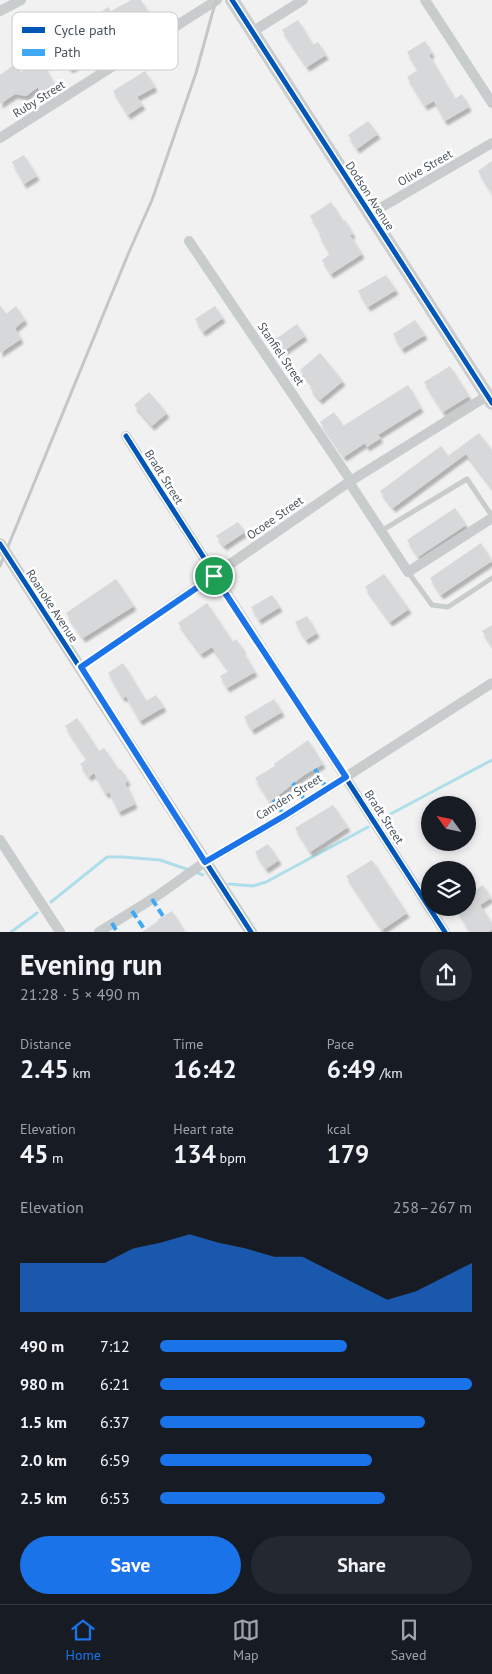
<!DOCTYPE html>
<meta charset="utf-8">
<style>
:root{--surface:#171b24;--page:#242831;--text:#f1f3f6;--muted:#9ea1a6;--line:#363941;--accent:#1a73e8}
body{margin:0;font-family:"PT Sans",sans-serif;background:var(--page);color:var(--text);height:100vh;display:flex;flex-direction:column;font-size:19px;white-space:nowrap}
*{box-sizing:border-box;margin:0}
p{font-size:16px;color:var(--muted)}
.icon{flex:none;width:28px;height:28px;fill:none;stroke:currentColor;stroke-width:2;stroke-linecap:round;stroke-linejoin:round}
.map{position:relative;height:932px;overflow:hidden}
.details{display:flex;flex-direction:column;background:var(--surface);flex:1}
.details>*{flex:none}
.needle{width:32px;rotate:303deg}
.buttons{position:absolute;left:421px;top:796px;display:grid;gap:10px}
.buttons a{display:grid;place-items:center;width:55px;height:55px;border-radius:50%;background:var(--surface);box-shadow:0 2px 8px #0003;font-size:25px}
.pin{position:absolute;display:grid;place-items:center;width:42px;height:42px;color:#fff;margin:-21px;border:2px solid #fff;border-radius:50%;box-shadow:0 1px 5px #0007}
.round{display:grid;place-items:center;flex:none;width:52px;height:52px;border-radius:26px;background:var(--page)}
.head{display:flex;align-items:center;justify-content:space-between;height:85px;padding:0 20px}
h1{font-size:28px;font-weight:600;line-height:38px}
.figures{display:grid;grid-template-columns:repeat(3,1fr);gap:8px;height:85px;padding:5px 20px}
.figures div{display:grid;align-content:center}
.figures b{font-size:25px;font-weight:600}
.figures small{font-size:14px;font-weight:400}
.figures p{font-size:14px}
.chart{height:140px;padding:10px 20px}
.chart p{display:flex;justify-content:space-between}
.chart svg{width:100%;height:90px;margin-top:5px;fill:var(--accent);opacity:.7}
.action{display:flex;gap:10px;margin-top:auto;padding:10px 20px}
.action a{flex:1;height:58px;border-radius:30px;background:var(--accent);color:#fff;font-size:20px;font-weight:600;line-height:58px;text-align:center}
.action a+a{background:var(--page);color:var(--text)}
ul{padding:0 20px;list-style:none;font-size:16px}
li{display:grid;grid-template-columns:80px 60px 1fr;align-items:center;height:38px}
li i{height:12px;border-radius:6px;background:var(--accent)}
.menu{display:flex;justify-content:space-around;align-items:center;height:70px;border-top:1px solid var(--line);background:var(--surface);font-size:14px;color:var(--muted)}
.menu a{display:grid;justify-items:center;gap:2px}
.menu .active{color:var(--accent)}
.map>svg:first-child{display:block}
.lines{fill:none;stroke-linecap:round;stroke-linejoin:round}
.stream{stroke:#aedeea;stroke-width:3}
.building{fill:#d7d8d9;filter:url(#shadow)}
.service{stroke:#c9cccd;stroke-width:5}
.minor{stroke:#c9cccd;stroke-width:10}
.tertiary{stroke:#c9cccd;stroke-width:12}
.secondary{stroke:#cbcdcf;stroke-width:14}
.rail{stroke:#c5c6c8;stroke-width:3}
.quiet{stroke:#3fa9f5;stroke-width:4;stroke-dasharray:8 4;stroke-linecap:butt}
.cycleway-casing{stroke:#fff;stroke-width:8}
.cycleway{stroke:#0057b8;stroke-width:5}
.route-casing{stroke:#fff;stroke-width:10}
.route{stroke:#1a73e8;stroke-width:6}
.labels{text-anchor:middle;stroke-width:5;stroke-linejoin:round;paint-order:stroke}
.street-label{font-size:12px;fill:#49545d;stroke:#fff}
.key{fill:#fff;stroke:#c8ccce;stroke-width:1}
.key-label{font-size:14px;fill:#49545d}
</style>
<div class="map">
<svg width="492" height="932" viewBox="0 0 492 932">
<defs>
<filter id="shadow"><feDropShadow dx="2.5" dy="4.5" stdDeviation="1" flood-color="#0004"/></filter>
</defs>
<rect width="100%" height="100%" fill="#f1f1f1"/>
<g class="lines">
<g class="stream">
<path d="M383 818 492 760"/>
<path d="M195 872 203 875"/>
<path d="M229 884 253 886 266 882 368 827"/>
<path d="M51 902 107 857H123L160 860 189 870"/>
<path d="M11 932 37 913"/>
</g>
</g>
<g class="building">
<path d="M131 0H141L152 19 136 28 134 23 99 45 103 51 91 59 90 58 70 69 57 47 70 40V41L101 21 97 15 108 7 111 11Z"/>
<path d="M298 20 313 45 318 42 326 55 307 67 282 30Z"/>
<path d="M425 41 432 53 429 55 455 99 462 94 469 107 445 121 434 101 425 106 407 77 418 70 407 52Z"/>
<path d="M41 60 54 84 40 92 38 87 26 96 15 94 0 104V75L15 64 21 72Z"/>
<path d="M145 71 155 87 137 97 143 105 128 115 113 91Z"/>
<path d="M368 121 378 134 357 149 348 135Z"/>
<path d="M24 155 37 176 24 184 12 162Z"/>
<path d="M492 161V193L478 171Z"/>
<path d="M331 202 343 221 345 220 353 234 350 235 362 254 331 274 322 260 330 254 319 235 321 234 310 216Z"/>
<path d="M386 275 396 290 368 307 358 291Z"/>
<path d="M0 305 6 314 16 306 25 320 15 328 21 339 0 353Z"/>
<path d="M215 306 223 318 203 332 195 319Z"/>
<path d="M415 320 425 335 402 349 393 334Z"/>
<path d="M297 324 305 336 281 353 273 341Z"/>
<path d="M320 353 343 381 320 400 310 388 313 386 300 370Z"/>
<path d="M450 366 469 396 443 412 424 382Z"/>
<path d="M408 385 421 408 378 435 381 438 367 447 365 443 344 457 320 422 334 412 343 426Z"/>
<path d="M149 392 167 413 152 426 134 405Z"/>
<path d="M479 433 492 450V488L466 454 393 508 380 491 441 446 448 456Z"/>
<path d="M455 508 466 525 418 557 407 540Z"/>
<path d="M238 522 245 532 224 546 216 536Z"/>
<path d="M481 543 492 561 441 595 430 578Z"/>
<path d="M384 574 409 609 390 622 365 587Z"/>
<path d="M116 579 134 606 83 638 66 613Z"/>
<path d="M272 595 280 607 259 620 251 607Z"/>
<path d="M207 603 233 642 236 639 243 649 242 650 255 672 227 688 220 676 229 671 212 647 201 654 178 623Z"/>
<path d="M307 616 317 633 306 640 295 622Z"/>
<path d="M492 625V646L482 631Z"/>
<path d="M123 663 146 701 156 695 164 707 140 721 126 696 123 698 108 673Z"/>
<path d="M274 699 282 712 252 730 244 717Z"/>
<path d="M77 718 99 751 104 748 119 770 121 769 128 781 125 783 135 804 119 812 109 792 106 794 94 773 89 777 80 764 87 759 65 726Z"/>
<path d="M308 740 323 764 304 775 270 802 255 778 275 766 274 764Z"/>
<path d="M333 805 348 827 310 852 295 828Z"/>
<path d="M268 844 279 860 266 869 255 852Z"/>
<path d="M372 860 407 913 382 930 346 876Z"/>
<path d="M483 885 491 898 480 905 492 923V929L488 932H470L456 908H468V895Z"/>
<path d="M172 911 185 932H142L158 921 157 920Z"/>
</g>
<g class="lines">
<g class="service">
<path d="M381 531 467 479 492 516"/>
<path d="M408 572 432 605 448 607 492 578"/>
</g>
<g class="minor">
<path d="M425 0 492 103"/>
<path d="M0 11 21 0"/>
<path d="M252 32 303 0"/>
<path d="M0 138 217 0"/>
<path d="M370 214 492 143"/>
<path d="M189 241 351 481"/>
<path d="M126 436C231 602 339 766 445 932"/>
<path d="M349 482 408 572 492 518"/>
<path d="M81 667 349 482 487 396"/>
<path d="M0 840 60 932"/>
<path d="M99 932 157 896 205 862 285 816 492 683"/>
</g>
<path class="tertiary" d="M0 544 251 932"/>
<path class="secondary" d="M232 0 492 403"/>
<path class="rail" d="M0 566 129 252 152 200 196 73 216 0"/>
<g class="quiet">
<path d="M315 769 327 789"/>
<path d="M293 783 306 802"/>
<path d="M273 800 285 816"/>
<path d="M152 899 163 916"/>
<path d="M132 911 145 930"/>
<path d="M112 923 117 932"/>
</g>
<g class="cycleway-casing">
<g id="cycleway">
<path d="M232 0 492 403"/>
<path d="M126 436C231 602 339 766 445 932"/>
<path d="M0 544 251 932"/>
</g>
</g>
<use href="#cycleway" class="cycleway"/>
</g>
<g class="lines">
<g class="route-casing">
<path id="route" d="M214 576 346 777 284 816 205 862 81 667Z"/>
</g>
<use href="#route" class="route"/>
</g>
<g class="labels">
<g class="street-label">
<text transform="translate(39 99) rotate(-32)" y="4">Ruby Street</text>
<text transform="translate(425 168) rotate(-30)" y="4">Olive Street</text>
<text transform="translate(370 196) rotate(57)" y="4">Dodson Avenue</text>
<text transform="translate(281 354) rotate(56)" y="4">Stanfiel Street</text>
<text transform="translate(164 477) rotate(58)" y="4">Bradt Street</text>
<text transform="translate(275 518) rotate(-35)" y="4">Ocoee Street</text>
<text transform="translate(52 606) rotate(57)" y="4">Roanoke Avenue</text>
<text transform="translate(289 797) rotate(-32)" y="4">Camden Street</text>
<text transform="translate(384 817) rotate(57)" y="4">Bradt Street</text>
</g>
</g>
<rect x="12" y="12" width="166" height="58" rx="8" class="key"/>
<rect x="22" y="27" width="23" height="6" fill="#0057b8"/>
<rect x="22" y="49" width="23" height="7" fill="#3fa9f5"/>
<g class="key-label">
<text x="54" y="35">Cycle path</text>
<text x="54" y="57">Path</text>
</g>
</svg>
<div class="buttons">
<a><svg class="needle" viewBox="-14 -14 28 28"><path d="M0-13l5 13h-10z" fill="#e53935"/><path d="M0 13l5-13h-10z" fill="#9ea1a6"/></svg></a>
<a><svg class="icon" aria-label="layers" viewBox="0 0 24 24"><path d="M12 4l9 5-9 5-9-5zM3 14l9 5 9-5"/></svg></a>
</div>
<div class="pin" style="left:214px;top:576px;background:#1e9e55"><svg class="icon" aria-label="arrive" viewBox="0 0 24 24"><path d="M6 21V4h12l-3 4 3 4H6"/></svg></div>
</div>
<section class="details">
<div class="head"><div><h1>Evening run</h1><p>21:28 · 5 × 490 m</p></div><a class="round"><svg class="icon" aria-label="share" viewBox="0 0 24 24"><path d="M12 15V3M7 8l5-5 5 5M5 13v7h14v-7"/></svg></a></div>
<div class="figures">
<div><p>Distance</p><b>2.45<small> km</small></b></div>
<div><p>Time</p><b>16:42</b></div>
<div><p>Pace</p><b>6:49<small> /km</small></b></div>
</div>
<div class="figures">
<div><p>Elevation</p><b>45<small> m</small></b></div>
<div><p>Heart rate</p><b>134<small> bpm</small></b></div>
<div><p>kcal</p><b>179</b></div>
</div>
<div class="chart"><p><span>Elevation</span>258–267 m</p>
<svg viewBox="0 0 160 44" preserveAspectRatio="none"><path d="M0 44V20L10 20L20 20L30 20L40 13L50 10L60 6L70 10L80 13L90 17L100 17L110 24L120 31L130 38L140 34L150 27L160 20V44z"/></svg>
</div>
<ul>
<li><b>490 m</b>7:12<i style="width:60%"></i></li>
<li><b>980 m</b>6:21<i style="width:100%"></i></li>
<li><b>1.5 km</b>6:37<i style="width:85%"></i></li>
<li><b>2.0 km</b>6:59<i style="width:68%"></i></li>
<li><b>2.5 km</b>6:53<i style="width:72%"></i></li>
</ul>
<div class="action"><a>Save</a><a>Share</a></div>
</section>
<nav class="menu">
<a class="active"><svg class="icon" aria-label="home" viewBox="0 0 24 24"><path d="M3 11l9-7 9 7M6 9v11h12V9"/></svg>Home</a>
<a><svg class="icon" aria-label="map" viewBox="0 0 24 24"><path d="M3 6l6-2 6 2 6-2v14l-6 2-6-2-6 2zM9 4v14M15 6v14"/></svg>Map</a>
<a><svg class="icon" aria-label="saved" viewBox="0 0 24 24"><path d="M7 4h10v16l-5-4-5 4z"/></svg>Saved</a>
</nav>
